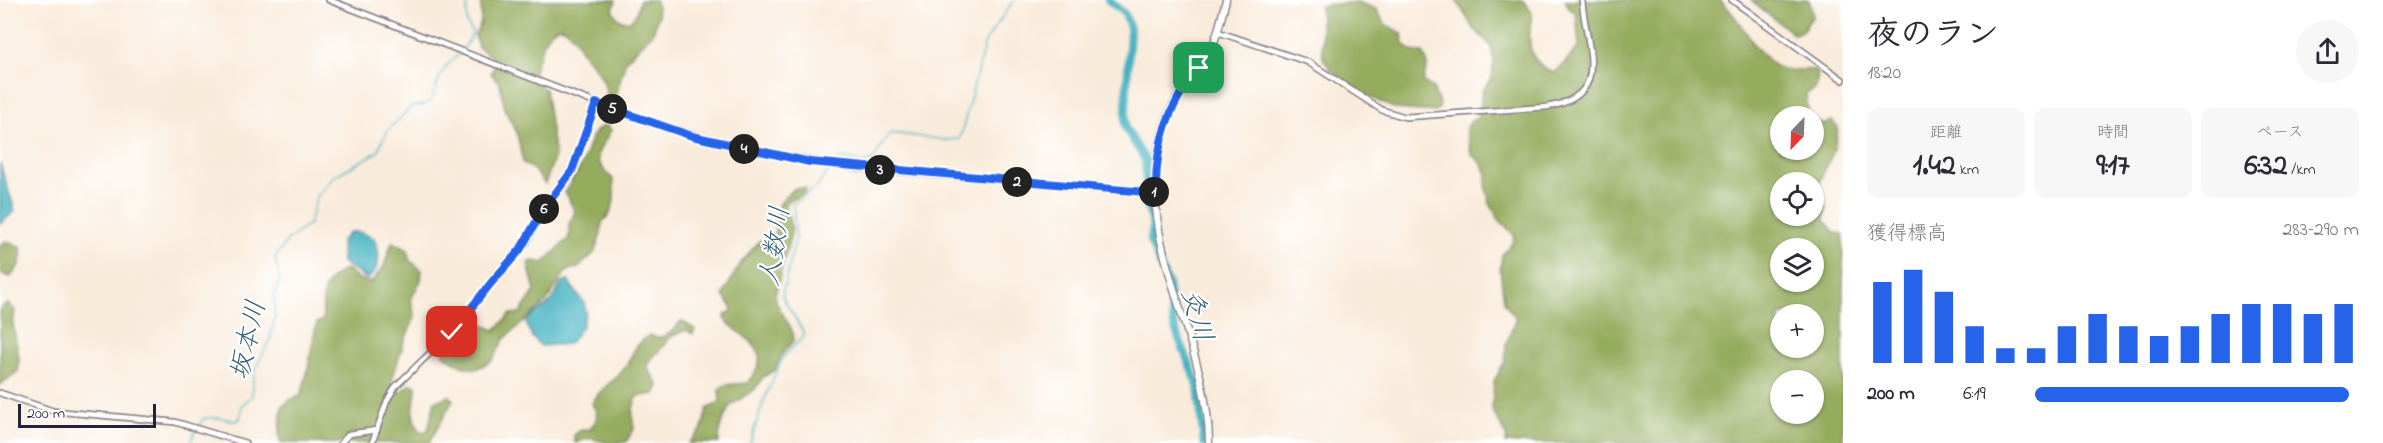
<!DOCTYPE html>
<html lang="ja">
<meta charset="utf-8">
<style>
:root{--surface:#fff;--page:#f7f7f7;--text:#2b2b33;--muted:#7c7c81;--accent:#2563eb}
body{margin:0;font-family:"Indie Flower","Klee One",sans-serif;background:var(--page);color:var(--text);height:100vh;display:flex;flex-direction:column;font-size:22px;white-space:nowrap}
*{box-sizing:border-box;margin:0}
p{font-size:20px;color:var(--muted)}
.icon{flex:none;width:33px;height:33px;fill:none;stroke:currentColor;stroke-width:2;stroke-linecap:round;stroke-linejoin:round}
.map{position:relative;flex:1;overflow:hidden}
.sheet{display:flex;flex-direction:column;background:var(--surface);width:540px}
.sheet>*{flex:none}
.needle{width:39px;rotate:203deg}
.controls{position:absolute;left:1770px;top:106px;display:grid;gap:12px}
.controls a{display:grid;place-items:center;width:54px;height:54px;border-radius:50%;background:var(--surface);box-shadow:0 2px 4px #0004;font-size:30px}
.scale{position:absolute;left:18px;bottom:15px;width:138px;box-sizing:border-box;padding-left:6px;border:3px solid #22223b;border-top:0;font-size:16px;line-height:21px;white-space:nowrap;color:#22223b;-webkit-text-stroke:4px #fff;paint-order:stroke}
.pin{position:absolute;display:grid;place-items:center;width:51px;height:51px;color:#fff;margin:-26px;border-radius:12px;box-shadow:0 3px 9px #0006}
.km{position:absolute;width:30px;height:30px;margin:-15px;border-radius:50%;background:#222;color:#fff;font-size:16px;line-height:30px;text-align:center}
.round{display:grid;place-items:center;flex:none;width:63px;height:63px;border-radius:32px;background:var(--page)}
.headline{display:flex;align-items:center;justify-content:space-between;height:102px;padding:0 24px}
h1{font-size:33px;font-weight:700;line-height:45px}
.figures{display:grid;grid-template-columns:repeat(3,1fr);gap:9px;height:102px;padding:6px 24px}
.figures div{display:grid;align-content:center;border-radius:12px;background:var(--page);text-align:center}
.figures b{font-size:30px;font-weight:700}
.figures small{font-size:16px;font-weight:400}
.figures p{font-size:16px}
.chart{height:168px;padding:12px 24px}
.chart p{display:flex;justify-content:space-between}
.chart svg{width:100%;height:108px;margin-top:6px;stroke:var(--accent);stroke-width:6}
ul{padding:0 24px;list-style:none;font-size:20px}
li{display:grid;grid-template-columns:96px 72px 1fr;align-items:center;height:45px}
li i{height:15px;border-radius:8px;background:var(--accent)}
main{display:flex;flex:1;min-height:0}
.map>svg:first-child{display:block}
.forest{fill:#95ac5e;stroke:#5c674c;stroke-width:1.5;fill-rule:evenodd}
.water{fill:#45b3c1;stroke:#346a7e;stroke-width:1.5}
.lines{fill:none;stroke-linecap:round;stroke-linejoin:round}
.stream{stroke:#45b3c1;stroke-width:1.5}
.river{stroke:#45b3c1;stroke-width:8}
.minor-casing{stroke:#8e868a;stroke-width:8}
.major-casing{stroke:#8e868a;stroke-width:9}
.minor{stroke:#fff;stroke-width:4.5}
.major{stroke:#fff;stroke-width:6}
.route-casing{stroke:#fff;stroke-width:12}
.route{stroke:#2563eb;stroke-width:8}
.labels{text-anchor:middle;stroke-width:4.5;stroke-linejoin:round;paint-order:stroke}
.water-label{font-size:27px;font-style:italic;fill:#326377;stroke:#fff}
</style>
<main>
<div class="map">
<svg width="1843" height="443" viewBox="0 0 1843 443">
<rect width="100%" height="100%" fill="#fff"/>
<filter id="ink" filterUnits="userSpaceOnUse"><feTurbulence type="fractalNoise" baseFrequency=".0167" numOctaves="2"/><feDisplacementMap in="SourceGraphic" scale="12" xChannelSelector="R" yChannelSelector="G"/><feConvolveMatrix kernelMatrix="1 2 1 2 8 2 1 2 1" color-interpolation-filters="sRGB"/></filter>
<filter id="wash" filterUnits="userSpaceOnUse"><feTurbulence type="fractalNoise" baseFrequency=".008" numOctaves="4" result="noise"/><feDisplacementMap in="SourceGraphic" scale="24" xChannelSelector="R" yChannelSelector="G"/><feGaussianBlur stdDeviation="1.35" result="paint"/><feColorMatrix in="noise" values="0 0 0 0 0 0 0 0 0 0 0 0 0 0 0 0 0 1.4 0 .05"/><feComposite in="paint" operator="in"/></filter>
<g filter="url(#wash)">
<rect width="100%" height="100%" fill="#f9ebda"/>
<g class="forest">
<path d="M481 0H616L613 10 618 19 629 22 636 14 640 0H656L658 16 653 33 626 60 617 91 611 101 606 98C608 79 593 67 583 53 578 47 576 38 570 33 548 9 535 68 531 81L545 89 555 156 545 184 533 169 523 163 517 133 505 110 500 84 491 73 497 61 478 47 475 35 481 22Z"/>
<path d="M1456 0H1523L1532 13C1528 40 1525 62 1555 73L1579 47 1576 13 1570 9 1565 0H1720C1741 18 1750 47 1774 65 1788 77 1805 64 1818 73L1816 88 1806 94 1808 110 1812 117H1780V150H1814V119L1823 125 1832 121 1838 128C1837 136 1836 144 1833 152 1825 173 1810 187 1826 208L1825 220 1835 233 1843 234V443H1505L1507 438 1492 409 1494 381 1505 361 1506 345 1516 318 1504 302 1500 269 1502 255 1513 242 1514 235 1497 217 1490 203 1486 189 1487 174 1482 164 1471 153 1466 129 1471 121 1479 117 1482 92 1492 77 1494 62 1491 46 1474 29ZM1780 183H1814V216H1780ZM1780 249H1814V282H1780ZM1780 315H1814V348H1780ZM1780 381H1814V414H1780Z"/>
<path d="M1751 0H1809L1813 16 1801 32 1793 34Z"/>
<path d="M1358 2 1376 9 1386 25 1402 33 1403 43 1411 51 1423 53 1428 64 1423 81 1433 89 1440 106 1436 112 1396 109 1367 96 1331 70 1323 58 1320 7C1328 3 1346 4 1358 2Z"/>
<path d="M602 126H608L611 130C600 152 587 156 613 179 615 195 616 211 602 222L601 234 594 253 577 269 573 268 564 274 547 301 504 339 492 361 476 369 461 366 443 354 445 350 463 329 475 333 481 324 495 330 511 314 520 313 535 291 528 263 533 261 543 263 569 238V224L575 212 565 192 583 163 592 136Z"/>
<path d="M795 188H806L805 193 787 202 786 208 792 230 775 295C777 313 793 323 794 340L782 354 775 370 763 377 755 389 730 406 720 427 719 443H689L702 429 707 409 720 402 719 390 725 385 747 383C777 350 746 341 725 320V315L731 312 732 308 723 295 740 264 760 240 769 242 773 240C780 218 771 204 795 188Z"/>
<path d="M6 241 21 247C22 261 20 267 10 277L0 273V245Z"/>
<path d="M392 242 408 250 409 260 422 270 421 280 411 299 415 318 404 341 390 387 400 392 410 384 416 386C416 405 407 418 422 433L428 430 435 401 450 396 453 400 429 443H281L279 436 282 407 290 400 300 396C310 372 310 348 317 323L323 320C322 294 321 280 347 269L357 278 371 283 384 266Z"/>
<path d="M8 304 15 310 13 324 19 359 18 371 0 385V308Z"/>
<path d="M681 321 695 329 693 334 686 330 671 337 648 363V369L659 386 655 394 638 396C631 407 632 417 634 429L626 442 608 443 589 438 575 443 574 435 581 430 590 429C598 419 599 414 592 404 599 390 607 386 618 376 634 361 627 351 649 335 664 342 673 332 681 321Z"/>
</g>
<g class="water">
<path d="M0 163 15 211 0 224Z"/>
<path d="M350 232H359L374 238C381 252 381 270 367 279L342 262 341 241Z"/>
<path d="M563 281H568L584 303 586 312 582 326 569 344 541 346 532 337 526 323C532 311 546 309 553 299 558 293 557 287 563 281Z"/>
</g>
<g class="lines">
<g class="stream">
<path d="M463 50 473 33 467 24V0"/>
<path d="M836 163 842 158 863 163 873 160 887 137 892 133 945 140 960 139 985 42 1014 0"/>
<path d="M199 426 204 418H221L235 421 240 419 242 405 252 396 254 372 270 339 275 317 274 296 280 281 275 258 288 240 309 224 317 196 334 176 378 152C384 131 397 120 413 106 439 107 432 88 443 71 447 64 454 59 460 53"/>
<path d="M190 443 196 430"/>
<path d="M750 443 764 400 783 357 805 335 782 296 796 236 793 204 817 187 832 166"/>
</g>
<g class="river">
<path d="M1108 0 1125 14 1130 28 1125 127 1145 160 1146 182"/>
<path d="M1146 200 1153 226 1150 241 1168 283 1174 326 1198 386 1204 443"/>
</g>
</g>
</g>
<g filter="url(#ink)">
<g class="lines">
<g class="minor-casing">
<g id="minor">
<path d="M329 0 629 116 748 150 855 168 1156 193"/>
<path d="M1732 0 1843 80"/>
<path d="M1218 32 1308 62 1382 110 1405 117 1547 107C1614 96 1585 46 1582 0"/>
<path d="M0 393 53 411 175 422 245 443"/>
<path d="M341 443 349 434 377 430"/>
<path d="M372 443 387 401 395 387 458 326 491 283 527 242 543 210 572 171 596 103"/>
</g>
</g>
<g class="major-casing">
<path id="major" d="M1209 443C1209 345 1140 253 1158 152 1162 130 1169 107 1183 89 1192 77 1203 66 1210 52 1218 36 1221 18 1226 0"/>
</g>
<use href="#minor" class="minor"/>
<use href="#major" class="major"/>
</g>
</g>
<g class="lines" filter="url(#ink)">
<g class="route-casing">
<path id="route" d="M452 332 491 283 520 250 543 210 572 171 596 103 692 136 810 162 1156 193C1155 144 1168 105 1199 68"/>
</g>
<use href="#route" class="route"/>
</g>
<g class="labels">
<g class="water-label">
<text transform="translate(774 246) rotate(-82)" y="9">人数川</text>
<text transform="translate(1198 315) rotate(75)" y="9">灸川</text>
<text transform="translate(247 340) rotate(-77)" y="9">坂本川</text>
</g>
</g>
</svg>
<div class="controls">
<a><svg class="needle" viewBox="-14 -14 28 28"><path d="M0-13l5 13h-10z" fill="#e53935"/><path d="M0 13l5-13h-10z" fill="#7c7c81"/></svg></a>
<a><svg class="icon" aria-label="locate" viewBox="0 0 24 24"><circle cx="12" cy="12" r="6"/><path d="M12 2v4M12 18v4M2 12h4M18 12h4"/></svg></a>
<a><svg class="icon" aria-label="layers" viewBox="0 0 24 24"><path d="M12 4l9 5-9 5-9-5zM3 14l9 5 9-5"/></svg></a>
<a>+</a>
<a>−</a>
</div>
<div class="scale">200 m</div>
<div class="pin" style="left:1199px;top:68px;background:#1e9e55"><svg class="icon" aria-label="arrive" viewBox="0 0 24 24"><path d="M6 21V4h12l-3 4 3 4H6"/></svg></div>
<div class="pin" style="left:452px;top:332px;background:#d93025"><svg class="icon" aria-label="check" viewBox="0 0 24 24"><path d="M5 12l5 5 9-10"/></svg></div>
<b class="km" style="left:1154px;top:192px">1</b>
<b class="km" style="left:1017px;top:182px">2</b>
<b class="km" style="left:880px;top:170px">3</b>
<b class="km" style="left:744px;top:149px">4</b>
<b class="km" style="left:612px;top:109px">5</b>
<b class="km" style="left:544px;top:209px">6</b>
</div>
<section class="sheet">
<div class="headline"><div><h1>夜のラン</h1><p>18:20</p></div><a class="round"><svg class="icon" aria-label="share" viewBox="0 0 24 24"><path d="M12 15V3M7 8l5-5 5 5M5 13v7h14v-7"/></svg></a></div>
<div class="figures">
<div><p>距離</p><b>1.42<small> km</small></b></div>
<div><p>時間</p><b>9:17</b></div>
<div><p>ペース</p><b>6:32<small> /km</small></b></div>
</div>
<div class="chart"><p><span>獲得標高</span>283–290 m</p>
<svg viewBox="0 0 160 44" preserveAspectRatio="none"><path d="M5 44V11M15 44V6M25 44V15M35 44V29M45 44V38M55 44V38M65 44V29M75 44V24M85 44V29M95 44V33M105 44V29M115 44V24M125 44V20M135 44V20M145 44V24M155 44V20"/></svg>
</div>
<ul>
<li><b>200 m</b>6:19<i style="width:97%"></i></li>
</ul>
</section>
</main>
